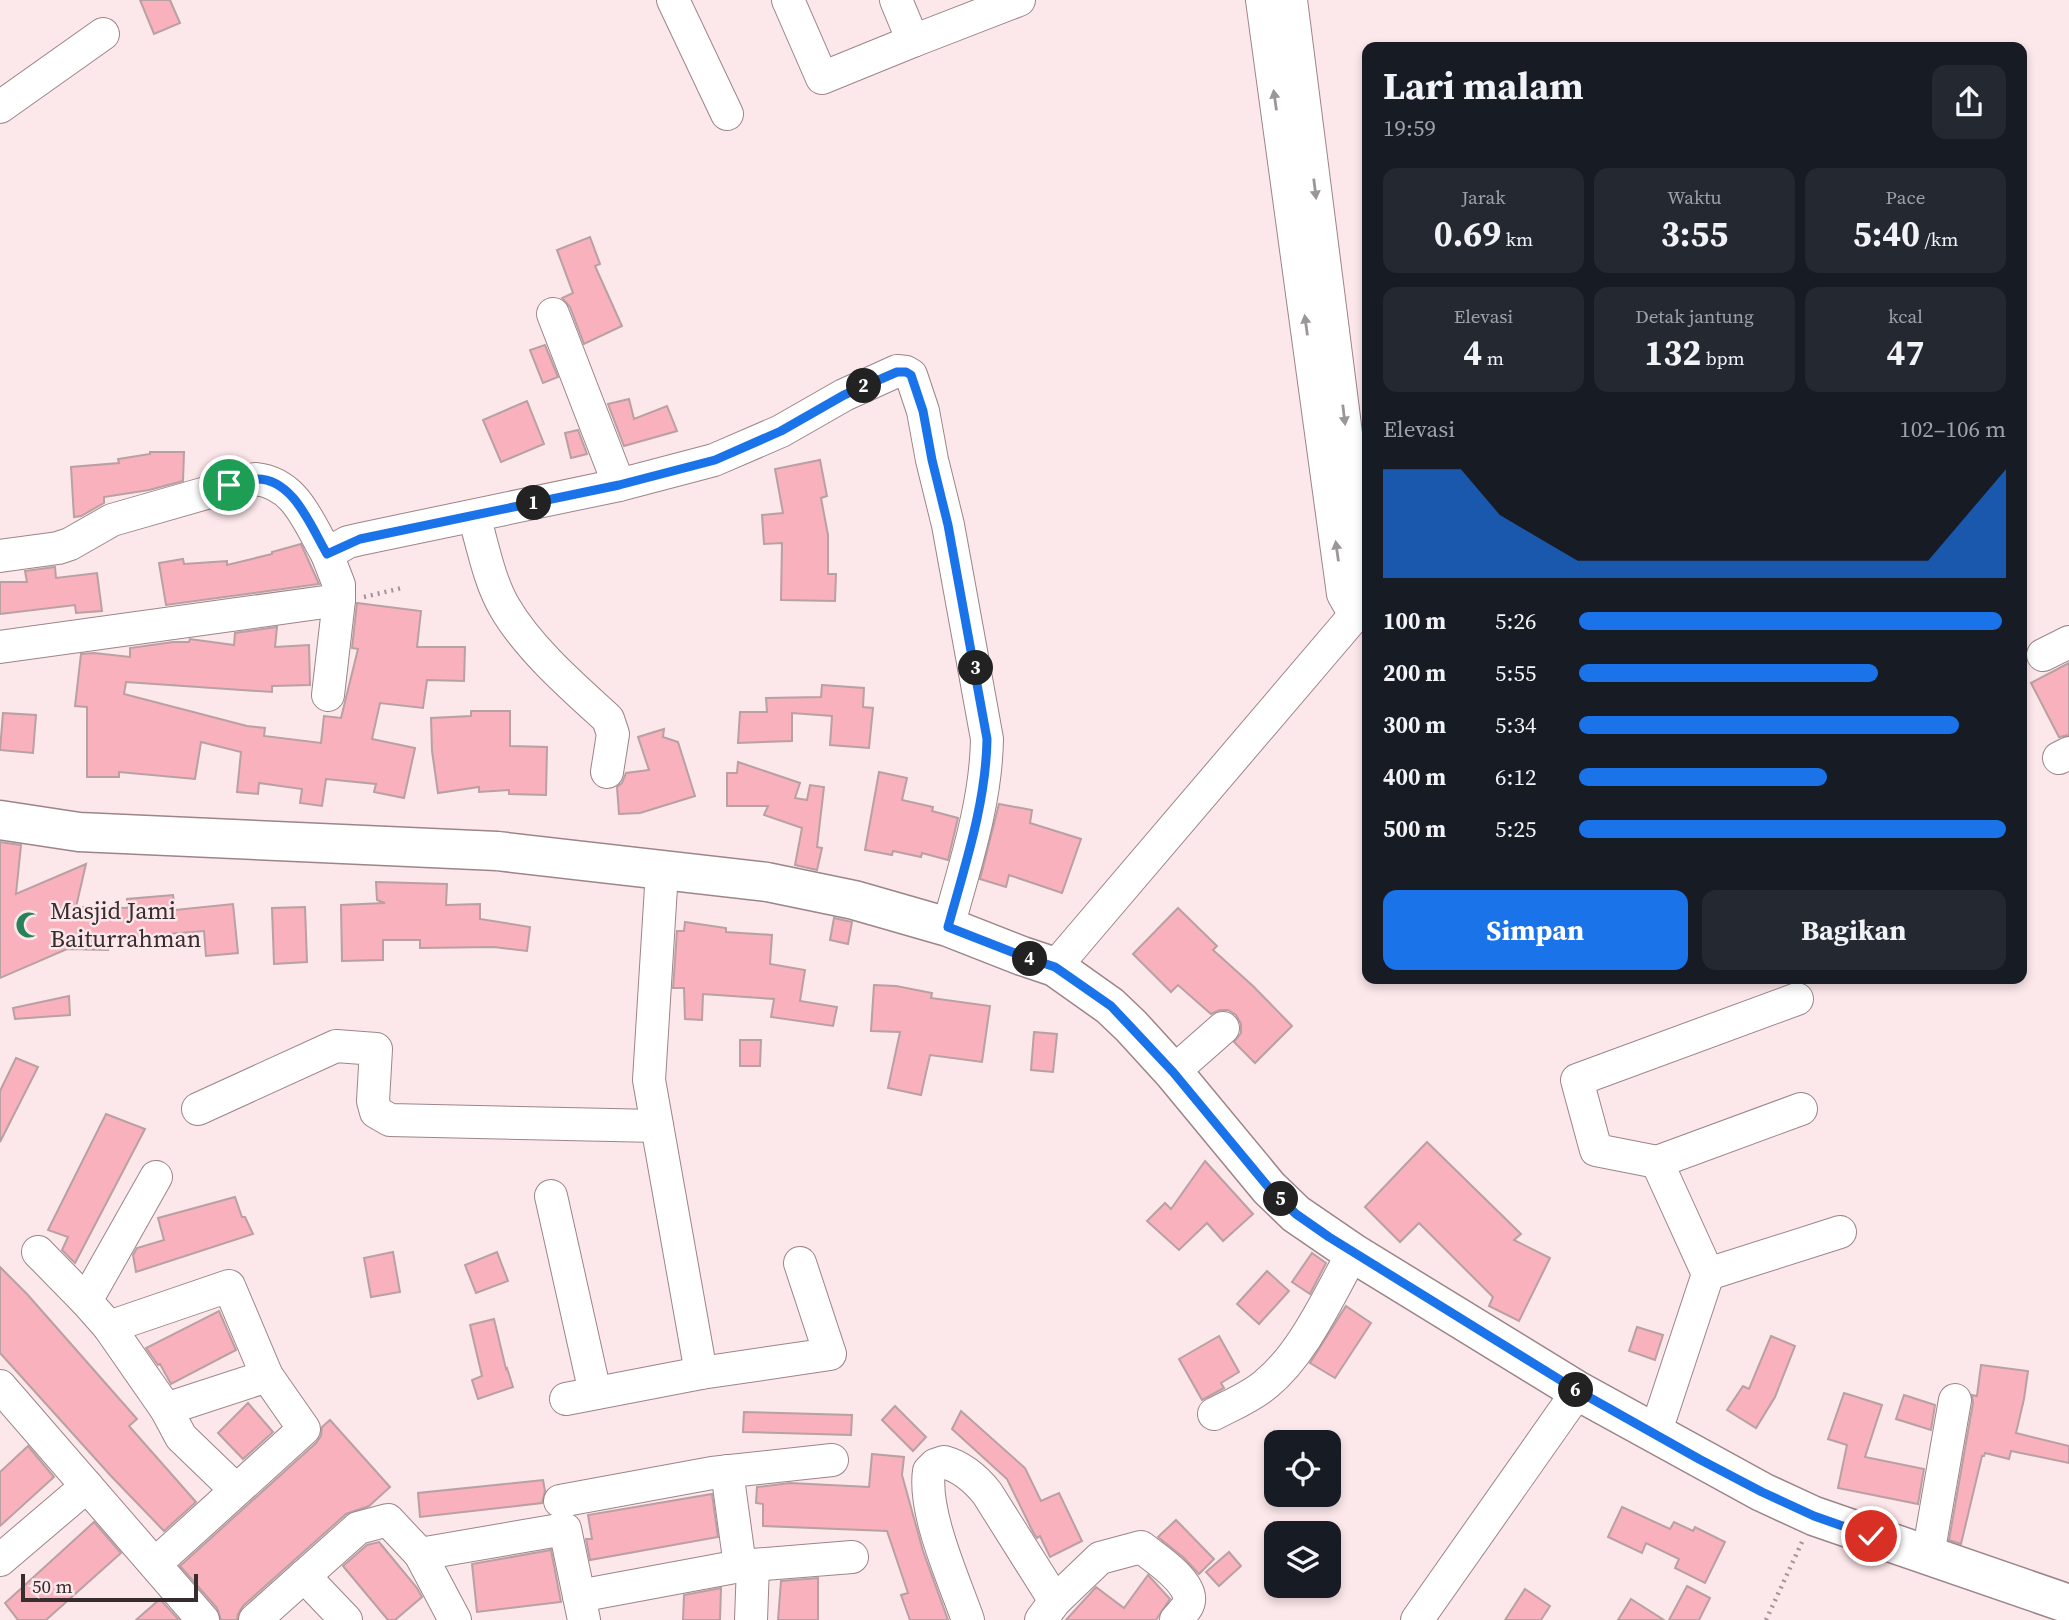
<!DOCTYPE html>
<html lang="id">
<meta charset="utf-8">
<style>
:root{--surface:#171b24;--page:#242831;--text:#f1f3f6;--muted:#9ea1a6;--accent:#1a73e8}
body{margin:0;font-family:"Source Serif 4",serif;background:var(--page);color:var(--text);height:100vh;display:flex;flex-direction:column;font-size:26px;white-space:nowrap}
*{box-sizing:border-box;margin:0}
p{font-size:23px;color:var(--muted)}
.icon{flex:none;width:38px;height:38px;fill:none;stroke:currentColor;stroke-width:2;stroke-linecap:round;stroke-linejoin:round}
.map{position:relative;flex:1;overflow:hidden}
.side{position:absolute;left:1362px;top:42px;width:665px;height:942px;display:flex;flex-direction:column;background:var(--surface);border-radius:14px;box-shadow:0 4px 10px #0003}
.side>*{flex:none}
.controls{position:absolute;left:1264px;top:1430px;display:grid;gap:14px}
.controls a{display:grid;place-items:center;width:77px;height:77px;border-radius:14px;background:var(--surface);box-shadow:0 4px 10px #0003;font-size:35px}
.scale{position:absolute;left:21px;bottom:18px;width:177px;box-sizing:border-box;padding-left:7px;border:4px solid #372d2f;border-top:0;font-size:19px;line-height:24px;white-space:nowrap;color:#372d2f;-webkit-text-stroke:5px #fce7ea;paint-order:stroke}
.pin{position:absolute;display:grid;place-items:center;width:60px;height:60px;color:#fff;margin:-30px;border:4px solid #fff;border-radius:50%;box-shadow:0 2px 7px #0007}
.km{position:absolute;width:35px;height:35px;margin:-18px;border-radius:50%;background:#222;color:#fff;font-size:19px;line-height:35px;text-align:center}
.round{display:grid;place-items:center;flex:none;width:74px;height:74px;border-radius:14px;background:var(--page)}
.summary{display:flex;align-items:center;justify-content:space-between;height:119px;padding:0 21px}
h1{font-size:38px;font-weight:700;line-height:52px}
.stats{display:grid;grid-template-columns:repeat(3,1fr);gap:10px;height:119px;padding:7px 21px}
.stats div{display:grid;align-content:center;border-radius:14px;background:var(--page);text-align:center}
.stats b{font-size:35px;font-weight:700}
.stats small{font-size:19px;font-weight:400}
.stats p{font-size:19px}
.chart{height:196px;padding:14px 21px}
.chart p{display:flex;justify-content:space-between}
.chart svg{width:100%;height:126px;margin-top:7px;fill:var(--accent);opacity:.7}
.cta{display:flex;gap:14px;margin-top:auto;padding:14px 21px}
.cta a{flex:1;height:80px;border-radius:14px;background:var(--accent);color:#fff;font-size:28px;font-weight:700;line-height:80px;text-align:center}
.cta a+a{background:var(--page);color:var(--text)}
ul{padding:0 21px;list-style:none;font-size:23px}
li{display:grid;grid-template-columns:112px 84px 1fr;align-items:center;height:52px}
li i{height:18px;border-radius:9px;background:var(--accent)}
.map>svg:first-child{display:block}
.building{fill:#f9b1bd;stroke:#b8a0a3;stroke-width:2}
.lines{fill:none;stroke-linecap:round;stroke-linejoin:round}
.minor-casing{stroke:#9c8588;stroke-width:34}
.major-casing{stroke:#9c8588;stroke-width:41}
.path{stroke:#a49497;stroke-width:4.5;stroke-dasharray:2 5;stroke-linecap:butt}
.minor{stroke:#fff;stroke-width:32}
.major{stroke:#fff;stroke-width:38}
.oneway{fill:#9b9697}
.route-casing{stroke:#fff;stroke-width:14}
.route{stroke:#1a73e8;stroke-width:9}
.labels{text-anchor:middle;stroke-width:5;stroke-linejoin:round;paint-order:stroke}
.poi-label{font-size:24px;fill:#372d2f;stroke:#fce7ea;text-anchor:start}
</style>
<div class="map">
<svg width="2069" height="1620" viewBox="0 0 2069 1620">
<rect width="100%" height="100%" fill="#fce7ea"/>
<g class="building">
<path d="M140 0H170L180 23 154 34Z"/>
<path d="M590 237 600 264 595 266 622 326 584 344 570 307 562 298 573 293 557 250Z"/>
<path d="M545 345 558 377 543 383 530 350Z"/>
<path d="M629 399 634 419 667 406 677 431 624 446 608 404Z"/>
<path d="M527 401 544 444 501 462 483 420Z"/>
<path d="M578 430 587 454 571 458 565 433Z"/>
<path d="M150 452H184L183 481 149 490 104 497V503L81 516 74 517 71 467 119 463 118 459 150 454Z"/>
<path d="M820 460 827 496 821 498 828 535V574H836L835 601 781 600 782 543 764 544 762 515 783 513 775 469Z"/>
<path d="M301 544 319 584 166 605 159 563 183 559 184 564 227 561V565L272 554V552Z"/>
<path d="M55 567 56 578 97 573 102 611 76 613 75 605 0 614V582H27L25 571Z"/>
<path d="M357 603 421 611 417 647H465L464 681 427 680 423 708 380 703 372 739 415 748 404 798 374 792 376 784 326 779 322 806 300 803 302 789 259 783 258 794 237 792 241 752 201 742 195 779 119 772V777H87V707L75 706 81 654 94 653 130 657V648L173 642H189L190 639 234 645 235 633 277 627 275 647 309 645 310 685 272 686V692L126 682 124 694 247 726 265 728 264 736 321 743 324 716 341 718 358 649 352 648Z"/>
<path d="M2069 663V735L2059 737 2031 683Z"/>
<path d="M822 685 864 688 863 707 873 708 869 748 830 745 832 716 792 713V741L738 743 740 712H767L766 698 821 697Z"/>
<path d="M471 711H510V746L547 747 546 795 509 794V790L479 792V787L438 793 432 751 431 718 471 716Z"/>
<path d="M3 713 36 715 33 753 0 750Z"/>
<path d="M664 729 663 737 678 742 695 796 640 813 619 814 617 787 622 783 626 773 649 770 638 737Z"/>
<path d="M738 762 800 783 795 798 807 800 810 785 824 787 817 847 822 848 817 870 795 865 802 828 764 815 768 806H727V773H737Z"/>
<path d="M879 772 907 778 902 800 933 807 932 811 958 818 948 860 922 853 921 857 893 851 892 855 865 850Z"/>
<path d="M999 804 1032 810 1030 823 1081 839 1062 893 1009 875 1006 887 980 879Z"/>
<path d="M0 842 21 845 16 894 86 864 76 907 128 908 127 899 173 895 175 910 233 904 238 953 206 956 204 931 108 939V950L67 949 0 978Z"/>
<path d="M376 882 447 884 446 905 480 904V919L530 927 527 951 494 947 420 948V940H383V960L342 961 341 905 385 903 377 900Z"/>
<path d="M305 907 307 962 274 964 272 908Z"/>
<path d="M1178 908 1217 946 1213 950 1253 986 1292 1026 1255 1063 1234 1042 1241 1033V1024L1236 1015 1228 1010H1220L1211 1014 1178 985 1171 992 1133 954Z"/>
<path d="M834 918 852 922 848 944 830 940Z"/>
<path d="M685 922 726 928V932L772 935 770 964 805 970 800 1001 837 1007 833 1026 771 1017 774 999 703 994 702 1020 685 1019 684 988H673L677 931H684Z"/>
<path d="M874 985 896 986 932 993 931 998 990 1006 982 1062 930 1055 921 1095 888 1088 900 1032 871 1031Z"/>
<path d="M69 996 70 1015 15 1019 13 1008Z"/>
<path d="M1034 1032 1057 1034 1053 1072 1031 1070Z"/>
<path d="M740 1040H761L760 1066H740Z"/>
<path d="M16 1058 38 1067 0 1142V1091Z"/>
<path d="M106 1114 145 1129 75 1263 62 1250 68 1237 48 1230Z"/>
<path d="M1427 1142 1521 1234 1514 1240 1550 1258 1519 1321 1489 1306 1493 1297 1419 1223 1400 1242 1365 1207Z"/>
<path d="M1205 1161 1253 1214 1223 1241 1207 1223 1179 1250 1147 1221 1165 1203 1171 1209Z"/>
<path d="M235 1197 242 1217H245L253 1234 136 1272 133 1255 137 1248 164 1240 158 1218Z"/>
<path d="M393 1252 400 1292 371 1297 364 1258Z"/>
<path d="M497 1252 508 1281 476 1293 465 1265Z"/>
<path d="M1312 1253 1326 1263 1310 1294 1292 1282Z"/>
<path d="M0 1267 27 1294 137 1419 129 1426 196 1502 164 1531 111 1476 0 1353Z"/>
<path d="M1267 1271 1289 1291 1259 1324 1237 1304Z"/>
<path d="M1346 1306 1371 1323 1335 1378 1310 1363Z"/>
<path d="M219 1311 236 1350 171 1384 160 1364 158 1365 146 1348Z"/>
<path d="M494 1319 506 1369 507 1368 513 1387 478 1399 472 1380 482 1376 470 1325Z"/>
<path d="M1637 1327 1663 1335 1655 1360 1629 1351Z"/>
<path d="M1219 1336 1239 1372 1221 1383 1224 1388 1202 1400 1179 1359Z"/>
<path d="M1771 1336 1795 1346 1775 1397 1756 1428 1727 1410 1743 1386 1749 1389Z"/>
<path d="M1981 1365 2028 1371 2024 1399 2016 1433 2069 1446V1463L2011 1451 2009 1459 1985 1453 1984 1456H1982L1961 1544 1949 1540 1973 1403 1972 1395 1977 1396Z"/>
<path d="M1844 1393 1882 1405 1865 1457 1924 1469 1918 1504 1838 1488 1847 1445 1828 1439Z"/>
<path d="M1904 1395 1935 1405 1931 1430 1896 1419Z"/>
<path d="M248 1403 273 1432 243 1459 218 1433Z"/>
<path d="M895 1406 926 1437 913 1451 882 1420Z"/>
<path d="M961 1411 1025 1468 1041 1501 1059 1493 1082 1541 1050 1557 1040 1536 1037 1538 1033 1532 1007 1479 952 1429Z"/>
<path d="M744 1412 852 1415 851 1435 743 1432Z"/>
<path d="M330 1420 390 1487 369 1506 346 1514 243 1606 238 1614 237 1620H221L217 1608 180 1566 316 1443 321 1436 322 1427Z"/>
<path d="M28 1446 54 1477 0 1526V1472Z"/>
<path d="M872 1454 904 1457 902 1475 923 1551 948 1620H910L901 1595 908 1593 887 1531 763 1526V1504L756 1503 757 1487 790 1483 869 1487Z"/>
<path d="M543 1480 545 1491 542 1503 420 1517 418 1493Z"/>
<path d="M712 1494 718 1537 590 1560 586 1539H592L588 1515Z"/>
<path d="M1622 1507 1670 1529 1674 1522 1693 1531 1695 1527 1725 1542 1705 1583 1675 1568 1679 1559 1646 1543 1642 1553 1608 1537Z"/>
<path d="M1176 1520 1214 1559 1199 1574 1184 1558 1158 1537Z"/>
<path d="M94 1522 121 1553 46 1620H18L5 1603Z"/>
<path d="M379 1542 417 1588 422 1597 395 1620H388L343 1566 367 1545Z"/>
<path d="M551 1550 561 1602 477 1612 472 1564Z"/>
<path d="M1229 1552 1241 1566 1219 1586 1206 1572Z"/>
<path d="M1148 1575 1170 1599 1156 1620H1066L1096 1587 1124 1608Z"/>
<path d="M818 1578V1620H778L781 1581Z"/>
<path d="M1687 1586 1710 1598 1699 1620H1669Z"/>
<path d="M721 1588 720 1620H683L684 1595Z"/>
<path d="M1525 1589 1550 1606 1541 1620H1505Z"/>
<path d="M160 1599 179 1620H136Z"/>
<path d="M1631 1599 1664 1620H1618Z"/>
</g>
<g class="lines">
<g class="minor-casing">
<g id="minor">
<path d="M673 0 727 114"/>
<path d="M788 0 822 78 913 41"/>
<path d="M896 0 913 41 1019 0"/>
<path d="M1262 0 1343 594 1355 615"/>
<path d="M0 107 103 34"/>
<path d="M553 314 619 485"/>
<path d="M474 516C483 546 489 581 505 608 529 649 573 687 608 719L613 734 607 772"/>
<path d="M0 556 58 548 70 544 112 520 255 479C296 483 308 522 327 554"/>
<path d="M0 647 339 600"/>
<path d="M2043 655 2069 642"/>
<path d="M328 695 339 600V585L327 554 348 542 361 539 619 485 714 460 781 431 844 395 897 371 906 372 911 375 923 411 932 460 948 525 987 739C986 803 965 865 948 927"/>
<path d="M2059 758 2069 753"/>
<path d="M662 871 649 1080 701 1373"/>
<path d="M1055 967 1355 615 1366 591 1291 0"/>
<path d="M1173 1072 1223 1028"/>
<path d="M198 1109 336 1046 376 1049 373 1101 376 1112 390 1120 657 1126"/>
<path d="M1657 1162 1596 1150 1577 1080 1797 999"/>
<path d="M156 1177 86 1301 109 1327 166 1409 181 1437 236 1490"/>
<path d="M551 1196 595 1393"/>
<path d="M38 1252 86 1301"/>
<path d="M1708 1274 1840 1232"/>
<path d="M109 1327 229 1286 267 1376 304 1429 155 1564"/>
<path d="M0 1386 203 1620"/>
<path d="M566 1399 701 1373 830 1354 800 1263"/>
<path d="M166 1409 267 1376"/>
<path d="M1214 1414C1231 1405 1251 1397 1266 1384 1304 1353 1329 1295 1353 1253"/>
<path d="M1655 1434 1708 1274 1657 1162 1801 1109"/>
<path d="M560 1501 712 1473 832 1460"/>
<path d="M420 1554 565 1529 584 1620"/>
<path d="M1928 1555 1955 1400"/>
<path d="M0 1560 87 1486"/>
<path d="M740 1566 852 1557"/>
<path d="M304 1576 346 1620"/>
<path d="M579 1596 740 1566 727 1471"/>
<path d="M255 1620 358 1528 388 1520 420 1554 455 1620"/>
<path d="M751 1620 753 1565"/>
<path d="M968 1620C954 1580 923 1513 929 1471L935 1465 944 1462C962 1467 975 1478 987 1493L1055 1601"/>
<path d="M1041 1620 1055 1601 1100 1558 1141 1547C1154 1557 1192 1582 1189 1601 1188 1608 1181 1614 1176 1620"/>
<path d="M1417 1620 1578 1391"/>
</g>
</g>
<g class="major-casing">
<path id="major" d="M0 820 79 832 497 851 767 882 854 900 948 927 1022 956 1055 967 1110 1006 1131 1026 1173 1072 1269 1188 1296 1214 1353 1253 1578 1391 1762 1492 1814 1516 2069 1604"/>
</g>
<g class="path">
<path d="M364 597 402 588"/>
<path d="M1766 1620 1802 1542"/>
</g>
<use href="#minor" class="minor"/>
<use href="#major" class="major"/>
</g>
<defs><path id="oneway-solid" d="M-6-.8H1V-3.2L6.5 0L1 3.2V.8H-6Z" transform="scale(1.75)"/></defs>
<g class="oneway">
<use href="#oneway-solid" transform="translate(1275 100) rotate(-98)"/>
<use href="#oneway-solid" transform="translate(1315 189) rotate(83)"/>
<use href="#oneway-solid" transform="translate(1306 325) rotate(-98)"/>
<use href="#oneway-solid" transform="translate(1344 415) rotate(83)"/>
<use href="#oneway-solid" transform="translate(1337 551) rotate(-98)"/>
</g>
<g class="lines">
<g class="route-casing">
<path id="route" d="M229 485C237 483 247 479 255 479 293 477 311 527 327 554L360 539 619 485 715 460 781 431 844 395 897 372H906L911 375 923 411 932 460 948 525 987 739C986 803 965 865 948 927L1022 956 1055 967 1111 1006 1173 1072 1269 1188 1296 1214 1329 1237 1578 1391 1699 1459 1762 1492 1814 1516 1871 1536"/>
</g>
<use href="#route" class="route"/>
</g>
<defs>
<g id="mosque-bare" transform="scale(2.1)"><path d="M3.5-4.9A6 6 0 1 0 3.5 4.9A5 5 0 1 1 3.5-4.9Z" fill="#298257" stroke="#fce7ea" stroke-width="2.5" paint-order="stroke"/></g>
</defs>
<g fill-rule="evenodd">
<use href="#mosque-bare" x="29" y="925"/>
</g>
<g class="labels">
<g class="poi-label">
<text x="50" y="919">Masjid Jami<tspan x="50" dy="28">Baiturrahman</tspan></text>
</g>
</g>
</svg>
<div class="controls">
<a><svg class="icon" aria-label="locate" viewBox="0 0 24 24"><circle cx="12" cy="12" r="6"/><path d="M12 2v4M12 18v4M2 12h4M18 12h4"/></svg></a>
<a><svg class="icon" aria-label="layers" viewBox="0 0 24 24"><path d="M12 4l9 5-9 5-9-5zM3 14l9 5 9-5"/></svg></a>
</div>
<div class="scale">50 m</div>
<div class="pin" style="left:229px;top:485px;background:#1e9e55"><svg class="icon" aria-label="arrive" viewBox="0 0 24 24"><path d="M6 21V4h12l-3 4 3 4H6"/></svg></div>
<div class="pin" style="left:1871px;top:1536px;background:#d93025"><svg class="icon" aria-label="check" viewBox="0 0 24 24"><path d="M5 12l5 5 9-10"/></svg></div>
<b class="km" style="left:534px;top:503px">1</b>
<b class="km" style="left:864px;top:386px">2</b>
<b class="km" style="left:976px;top:668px">3</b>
<b class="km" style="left:1030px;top:959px">4</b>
<b class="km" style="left:1281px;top:1199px">5</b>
<b class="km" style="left:1576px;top:1390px">6</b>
<section class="side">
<div class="summary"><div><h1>Lari malam</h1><p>19:59</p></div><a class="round"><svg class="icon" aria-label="share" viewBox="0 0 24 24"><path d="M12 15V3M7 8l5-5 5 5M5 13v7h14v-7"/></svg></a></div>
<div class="stats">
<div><p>Jarak</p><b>0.69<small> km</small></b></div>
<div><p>Waktu</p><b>3:55</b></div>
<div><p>Pace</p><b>5:40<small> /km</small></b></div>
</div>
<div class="stats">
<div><p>Elevasi</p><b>4<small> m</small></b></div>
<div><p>Detak jantung</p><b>132<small> bpm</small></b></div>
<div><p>kcal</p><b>47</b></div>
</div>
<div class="chart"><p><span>Elevasi</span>102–106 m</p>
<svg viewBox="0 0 160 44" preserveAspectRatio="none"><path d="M0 44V6L10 6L20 6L30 22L40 30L50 38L60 38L70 38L80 38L90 38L100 38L110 38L120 38L130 38L140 38L150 22L160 6V44z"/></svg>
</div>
<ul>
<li><b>100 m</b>5:26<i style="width:99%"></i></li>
<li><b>200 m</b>5:55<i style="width:70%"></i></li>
<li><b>300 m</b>5:34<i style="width:89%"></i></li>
<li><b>400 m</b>6:12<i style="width:58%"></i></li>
<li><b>500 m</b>5:25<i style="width:100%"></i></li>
</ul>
<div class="cta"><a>Simpan</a><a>Bagikan</a></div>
</section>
</div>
